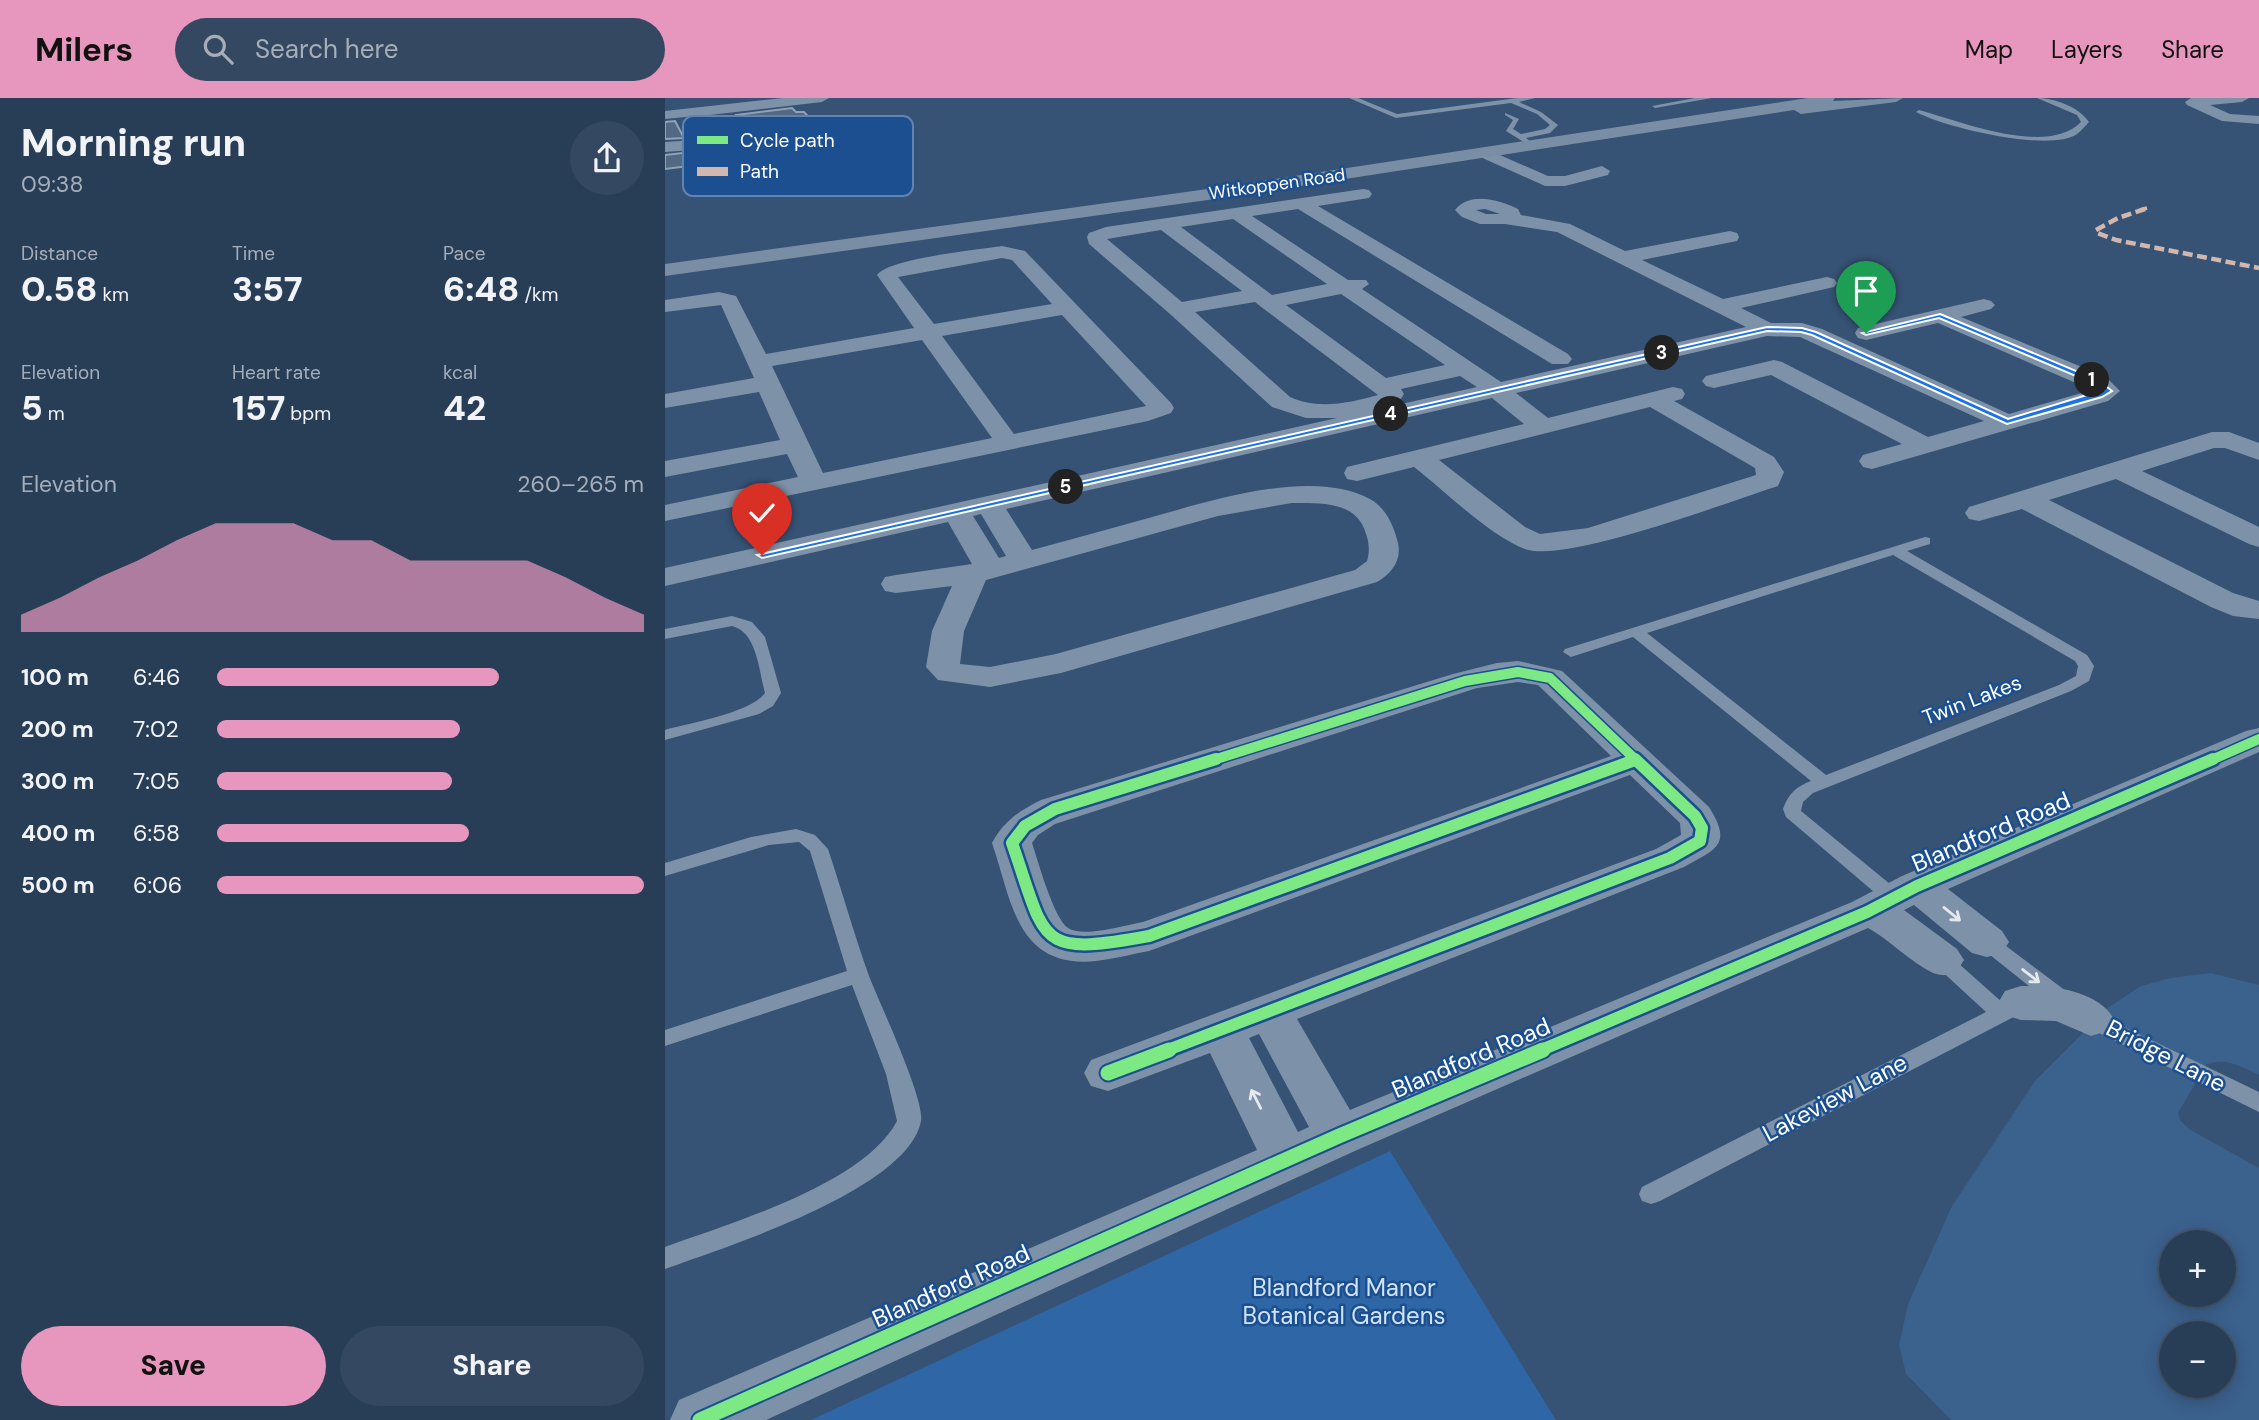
<!DOCTYPE html>
<meta charset="utf-8">
<style>
:root{--surface:#283e57;--page:#344961;--text:#f1f3f6;--muted:#a5aeba;--line:#44576d;--accent:#e797bd}
body{margin:0;font-family:"DM Sans",sans-serif;background:var(--page);color:var(--text);height:100vh;display:flex;flex-direction:column;font-size:26px;white-space:nowrap}
*{box-sizing:border-box;margin:0}
p{font-size:23px;color:var(--muted)}
.icon{flex:none;width:38px;height:38px;fill:none;stroke:currentColor;stroke-width:2;stroke-linecap:round;stroke-linejoin:round}
.map{position:relative;flex:1;overflow:hidden}
.sheet{display:flex;flex-direction:column;background:var(--surface);width:665px}
.sheet>*{flex:none}
.buttons{position:absolute;left:1494px;top:1132px;display:grid;gap:14px}
.buttons a{display:grid;place-items:center;width:77px;height:77px;border-radius:50%;background:var(--surface);box-shadow:0 4px 18px #0003,0 0 0 2px var(--line);font-size:35px}
.pin{position:absolute;display:grid;place-items:center;width:60px;height:60px;color:#fff;margin:-72px -30px;border-radius:50% 50% 50% 0;rotate:-45deg;box-shadow:0 0 7px #0007}
.pin .icon{rotate:45deg}
.km{position:absolute;width:35px;height:35px;margin:-18px;border-radius:50%;background:#222;color:#fff;font-size:19px;line-height:35px;text-align:center}
.round{display:grid;place-items:center;flex:none;width:74px;height:74px;border-radius:37px;background:var(--page)}
.summary{display:flex;align-items:center;justify-content:space-between;height:119px;padding:0 21px}
h1{font-size:38px;font-weight:800;line-height:52px}
.figures{display:grid;grid-template-columns:repeat(3,1fr);gap:10px;height:119px;padding:7px 21px}
.figures div{display:grid;align-content:center}
.figures b{font-size:35px;font-weight:800}
.figures small{font-size:19px;font-weight:400}
.figures p{font-size:19px}
.chart{height:196px;padding:14px 21px}
.chart p{display:flex;justify-content:space-between}
.chart svg{width:100%;height:126px;margin-top:7px;fill:var(--accent);opacity:.7}
.button{display:flex;gap:14px;margin-top:auto;padding:14px 21px}
.button a{flex:1;height:80px;border-radius:42px;background:var(--accent);color:#111;font-size:28px;font-weight:800;line-height:80px;text-align:center}
.button a+a{background:var(--page);color:var(--text)}
ul{padding:0 21px;list-style:none;font-size:23px}
li{display:grid;grid-template-columns:112px 84px 1fr;align-items:center;height:52px}
li i{height:18px;border-radius:9px;background:var(--accent)}
header{display:flex;align-items:center;gap:42px;box-sizing:border-box;height:98px;padding:0 35px;background:var(--accent);color:#111}
header strong{font-size:33px}
nav{display:flex;gap:38px;margin-inline-start:auto;font-size:24px}
.search{width:490px;height:63px;background:var(--page);display:flex;align-items:center;gap:18px;box-sizing:border-box;padding:0 24px;border-radius:38px;color:var(--muted);font-size:26px}
main{display:flex;flex:1;min-height:0}
.map>svg:first-child{display:block}
.green{fill:#2f66a5}
.water{fill:#3b618d;fill-rule:evenodd}
.building{fill:#526984;stroke:#92a2b6;stroke-width:2}
.lines{fill:none;stroke-linecap:round;stroke-linejoin:round}
.service{fill:#7d92a8;fill-rule:evenodd}
.minor{fill:#7d92a8;fill-rule:evenodd}
.secondary{fill:#798da4;fill-rule:evenodd}
.quiet-far1{stroke:#d1b7ad;stroke-width:3.5;stroke-dasharray:8 3.5;stroke-linecap:butt}
.quiet{stroke:#d1b7ad;stroke-width:4.5;stroke-dasharray:10 4.5;stroke-linecap:butt}
.cycleway-far2-casing{stroke:#1b4f8f;stroke-width:13}
.cycleway-far1-casing{stroke:#1b4f8f;stroke-width:17}
.cycleway-casing{stroke:#1b4f8f;stroke-width:19}
.cycleway-far2{stroke:#7ce984;stroke-width:10}
.cycleway-far1{stroke:#7ce984;stroke-width:12}
.cycleway{stroke:#7ce984;stroke-width:15}
.oneway{stroke:#e5e9ee}
.route{fill:#1a73e8;stroke:#fff;stroke-width:2}
.labels{text-anchor:middle;stroke-width:5;stroke-linejoin:round;paint-order:stroke}
.far-street-label{font-size:18px;fill:#fff;stroke:#1b4f8f}
.street-label{font-size:21px;fill:#fff;stroke:#1b4f8f}
.near-street-label{font-size:24px;fill:#fff;stroke:#1b4f8f}
.near-park-label{font-size:24px;fill:#cfe3fa;stroke:#1b4f8f}
.key{fill:#1b4f8f;stroke:#5f84b1;stroke-width:2}
.key-label{font-size:19px;fill:#fff}
</style>
<header>
<strong>Milers</strong>
<div class="search"><svg class="icon" aria-label="search" viewBox="0 0 24 24"><circle cx="10" cy="10" r="6"/><path d="M15 15l6 6"/></svg>Search here</div>
<nav><a>Map</a><a>Layers</a><a>Share</a></nav>
</header>
<main>
<section class="sheet">
<div class="summary"><div><h1>Morning run</h1><p>09:38</p></div><a class="round"><svg class="icon" aria-label="share" viewBox="0 0 24 24"><path d="M12 15V3M7 8l5-5 5 5M5 13v7h14v-7"/></svg></a></div>
<div class="figures">
<div><p>Distance</p><b>0.58<small> km</small></b></div>
<div><p>Time</p><b>3:57</b></div>
<div><p>Pace</p><b>6:48<small> /km</small></b></div>
</div>
<div class="figures">
<div><p>Elevation</p><b>5<small> m</small></b></div>
<div><p>Heart rate</p><b>157<small> bpm</small></b></div>
<div><p>kcal</p><b>42</b></div>
</div>
<div class="chart"><p><span>Elevation</span>260–265 m</p>
<svg viewBox="0 0 160 44" preserveAspectRatio="none"><path d="M0 44V38L10 32L20 25L30 19L40 12L50 6L60 6L70 6L80 12L90 12L100 19L110 19L120 19L130 19L140 25L150 32L160 38V44z"/></svg>
</div>
<ul>
<li><b>100 m</b>6:46<i style="width:66%"></i></li>
<li><b>200 m</b>7:02<i style="width:57%"></i></li>
<li><b>300 m</b>7:05<i style="width:55%"></i></li>
<li><b>400 m</b>6:58<i style="width:59%"></i></li>
<li><b>500 m</b>6:06<i style="width:100%"></i></li>
</ul>
<div class="button"><a>Save</a><a>Share</a></div>
</section>
<div class="map">
<svg width="1594" height="1322" viewBox="0 0 1594 1322">
<rect width="100%" height="100%" fill="#365274"/>
<path class="green" d="M725 1053 891 1322H146Z"/>
<path class="water" d="M1546 875 1594 887V977C1577 969 1560 958 1541 967L1513 1015 1515 1022 1524 1031 1594 1070V1322H1286L1241 1276 1234 1247 1243 1206 1287 1108 1370 983 1444 909 1476 888 1505 880ZM1507 1144H1559V1197H1507ZM1507 1236H1559V1288H1507Z"/>
<g class="building">
<path d="M127 10 131 14H139L163 40 90 48 71 17Z"/>
<path d="M10 23 19 40 0 41V24Z"/>
<path d="M26 54 32 67 0 71V57Z"/>
</g>
<g class="lines">
<g class="service">
<path d="M684 0H693L732 16 852 0H870L854 4 876 14 893 27 885 35 861 40 866 44 862 46 841 33 848 22 840 17V15L854 21 848 31 856 36 880 31 885 27 872 16 846 5 731 20Z"/>
<path d="M1030 0H1047L990 10 987 8Z"/>
<path d="M1372 0C1390 0 1414 9 1424 24 1420 28 1416 33 1412 36 1385 55 1278 29 1251 14L1254 12C1295 23 1382 59 1416 24L1412 17Z"/>
<path d="M1260 439 1265 440V446L1242 453 1422 557 1429 568 1424 583 1406 593 1148 695 1138 704 1136 713 1236 795 1239 800 1236 805H1222L1121 719 1118 711C1123 696 1132 688 1146 683L968 539 906 559 898 554 900 551ZM1228 457 1410 563 1413 568 1411 578 1394 587 1161 677 982 535Z"/>
<path d="M67 518 87 524 100 539 116 595 108 608 94 616 0 642V632C24 625 86 615 100 595 94 573 92 534 67 528L0 541V531Z"/>
<path d="M131 731 150 737 163 751C177 793 189 836 204 878 214 904 260 1001 256 1023 243 1092 60 1149 0 1171V1149C66 1125 199 1086 232 1023L221 976 187 887 0 948V932L182 873 145 753 134 744 104 747 0 778V765L86 739Z"/>
<path d="M1322 837 1329 839 1405 896 1408 902 1405 908 1397 910 1389 908 1315 849 1312 844 1315 839Z"/>
<path d="M1277 855 1284 857 1338 905 1356 897 1364 899 1367 905 1364 911 995 1103 986 1106 977 1103 974 1096 977 1089 1321 914 1270 867 1267 862 1270 857Z"/>
<path d="M1426 913 1594 994V1014L1418 927 1415 921 1418 915Z"/>
</g>
<g class="minor">
<path d="M118 0H164L157 4 45 17 53 40C39 54 18 52 0 54V44L30 42 37 38 30 18 0 21V13Z"/>
<path d="M1526 0H1584L1577 4 1545 7 1565 16 1594 18V26L1557 23 1522 7 1520 4Z"/>
<path d="M819 50 883 78H900L937 68 945 73 943 77 900 88H880L813 58 811 55Z"/>
<path d="M698 91 704 92 707 96 704 100 653 108 903 256 907 261 903 266H887L633 111 587 118 683 182H701L704 186 697 191 836 284 1081 229 892 134 840 126H815L797 119 790 112C805 93 835 102 853 111L856 117 905 126 960 153 1065 133 1072 135 1074 139 1072 143 977 162 1058 201 1162 179 1169 181 1172 185 1169 189 1076 210 1106 225H1137L1157 231 1344 316 1427 292 1273 225 1201 242 1193 240 1190 235 1193 230 1319 201 1326 203 1330 207 1326 211 1296 219 1441 279 1455 293 1443 303 1207 371 1198 369 1194 363 1198 357 1237 346 1106 277 1049 290 1041 288 1037 283 1041 278 1109 262 1117 264 1263 339 1319 323 1135 239 1102 238 851 295 883 320 1008 289 1017 291 1020 296 1017 301 1009 303 1109 359 1119 374 1113 388C1066 403 900 466 860 451 825 438 780 393 749 369L692 383 682 381 679 375 682 369 859 326 827 300 341 411 367 452C405 442 443 431 480 421 542 404 646 369 705 401 721 410 729 428 733 445 737 463 726 476 712 484L396 575 325 589 273 582 261 569 267 533 287 488 231 495 220 493 216 486 220 479 231 477 307 466 283 424 0 488V470L672 320H641L607 309 505 216 424 146 422 139 424 135 441 129ZM820 111 835 116H821L811 112ZM568 121 662 186 607 197 516 129ZM496 132 577 193 517 204 442 141ZM676 196 780 267 721 280 621 207ZM590 204 595 208 713 297C684 305 653 312 625 299L530 214ZM795 278 812 289 732 307 739 296 736 291ZM985 309 1090 370 1091 377 923 430 875 436 860 429 774 362ZM627 405C656 405 692 403 701 436 704 445 705 453 702 463L690 472 391 556 325 569 295 566 299 533 321 482 553 418ZM316 416 341 458 334 460 308 418Z"/>
<path d="M337 148 360 153 506 305 509 310 506 315 483 323 0 423V407L133 379 122 356 0 379V363L115 342 94 294 0 310V296L89 280 56 207 0 214V202L54 194 71 198 101 256 249 230 212 177C225 160 312 152 337 148ZM337 160 347 162 387 206 269 226 233 179ZM397 217 481 308 349 336 277 238ZM257 242 327 340 158 375 107 268Z"/>
<path d="M1547 334H1564L1594 345V362L1560 350H1549L1477 373 1594 429V449L1584 446 1451 381 1384 402 1568 495 1594 503V521L1568 518 1546 509 1357 411 1314 423 1304 421 1300 415 1304 409Z"/>
<path d="M853 563 897 573 1044 709C1068 747 1051 751 1019 769L632 921 685 1012 1187 804 1237 778 1581 633 1594 630V654L1283 791 1337 833 1344 844 1337 855 1322 859 1307 855 1249 807 1239 812 1292 851 1299 862 1292 873C1288 874 1281 878 1277 877 1259 877 1223 840 1203 830L692 1052 101 1322H5L14 1302 592 1052 545 955 443 993 426 988 419 975 426 962 991 751 1016 737 1015 725 965 677 484 853C467 856 449 861 431 863 351 871 347 803 327 745 339 723 354 713 376 702L788 576 832 565ZM853 584 873 587 946 658 478 824C461 827 418 840 403 830 389 821 373 763 367 745L373 737 390 726 812 590ZM594 936 644 1029 633 1034 584 940Z"/>
<path d="M1356 888C1386 887 1433 892 1449 921L1442 933 1426 938 1391 923 1356 922 1340 917 1333 905 1340 893Z"/>
</g>
<path class="secondary" d="M1143 0H1170L1168 3 1238 0 1231 4 1136 16 1129 12 557 100 0 178V166L557 89Z"/>
<path class="quiet-far1" d="M1475 112 1482 110"/>
<path class="quiet" d="M1480 111 1453 120 1431 132 1432 135 1451 142 1594 170"/>
<g class="cycleway-far2-casing">
<g id="cycleway-far2">
<path d="M545 663 800 583 853 574 885 580 972 663"/>
<path d="M1544 663 1594 641"/>
</g>
</g>
<g class="cycleway-far1-casing">
<g id="cycleway-far1">
<path d="M551 661 390 711 360 728 347 745C382 845 370 859 484 838L970 662"/>
<path d="M500 953 1005 760 1035 743 1037 730 1030 718 970 661"/>
<path d="M874 953 1202 814 1252 788 1548 661"/>
</g>
</g>
<g class="cycleway-casing">
<g id="cycleway">
<path d="M443 975 504 952"/>
<path d="M35 1322 674 1038 878 952"/>
</g>
</g>
<use href="#cycleway-far2" class="cycleway-far2"/>
<use href="#cycleway-far1" class="cycleway-far1"/>
<use href="#cycleway" class="cycleway"/>
</g>
<defs><path id="oneway-shaft" d="M-6 0H5M1.5-3L5.5 0L1.5 3" fill="none" stroke-width="1.6" stroke-linecap="round" stroke-linejoin="round" transform="scale(1.75)"/></defs>
<g class="oneway">
<use href="#oneway-shaft" transform="translate(1287 816) rotate(39)"/>
<use href="#oneway-shaft" transform="translate(1366 878) rotate(38)"/>
<use href="#oneway-shaft" transform="translate(591 1001) rotate(-117)"/>
</g>
<path class="route" d="M1275 216 1435 283 1447 293 1437 299 1342 326 1147 237 1136 234 1102 233 97 460 92 457 1102 229 1137 230 1151 234 1343 321 1438 292 1430 286 1274 220 1201 237 1197 235Z"/>
<g class="labels">
<g class="far-street-label">
<text transform="translate(612 86) rotate(-8)" y="6">Witkoppen Road</text>
</g>
<g class="street-label">
<text transform="translate(1307 602) rotate(-21)" y="7">Twin Lakes</text>
</g>
<g class="near-street-label">
<text transform="translate(1326 734) rotate(-23)" y="8">Blandford Road</text>
<text transform="translate(1501 958) rotate(27)" y="8">Bridge Lane</text>
<text transform="translate(806 960) rotate(-23)" y="8">Blandford Road</text>
<text transform="translate(1170 1000) rotate(-28)" y="8">Lakeview Lane</text>
<text transform="translate(286 1188) rotate(-24)" y="8">Blandford Road</text>
</g>
<g class="near-park-label">
<text x="679" y="1198">Blandford Manor<tspan x="679" dy="28">Botanical Gardens</tspan></text>
</g>
</g>
<rect x="18" y="18" width="230" height="80" rx="10" class="key"/>
<rect x="32" y="38" width="31" height="8" fill="#7ce984"/>
<rect x="32" y="69" width="31" height="9" fill="#d1b7ad"/>
<g class="key-label">
<text x="75" y="49">Cycle path</text>
<text x="75" y="80">Path</text>
</g>
</svg>
<div class="buttons">
<a>+</a>
<a>−</a>
</div>
<div class="pin" style="left:1201px;top:235px;background:#1e9e55"><svg class="icon" aria-label="arrive" viewBox="0 0 24 24"><path d="M6 21V4h12l-3 4 3 4H6"/></svg></div>
<div class="pin" style="left:97px;top:457px;background:#d93025"><svg class="icon" aria-label="check" viewBox="0 0 24 24"><path d="M5 12l5 5 9-10"/></svg></div>
<b class="km" style="left:1427px;top:282px">1</b>
<b class="km" style="left:997px;top:255px">3</b>
<b class="km" style="left:726px;top:316px">4</b>
<b class="km" style="left:401px;top:389px">5</b>
</div>
</main>
